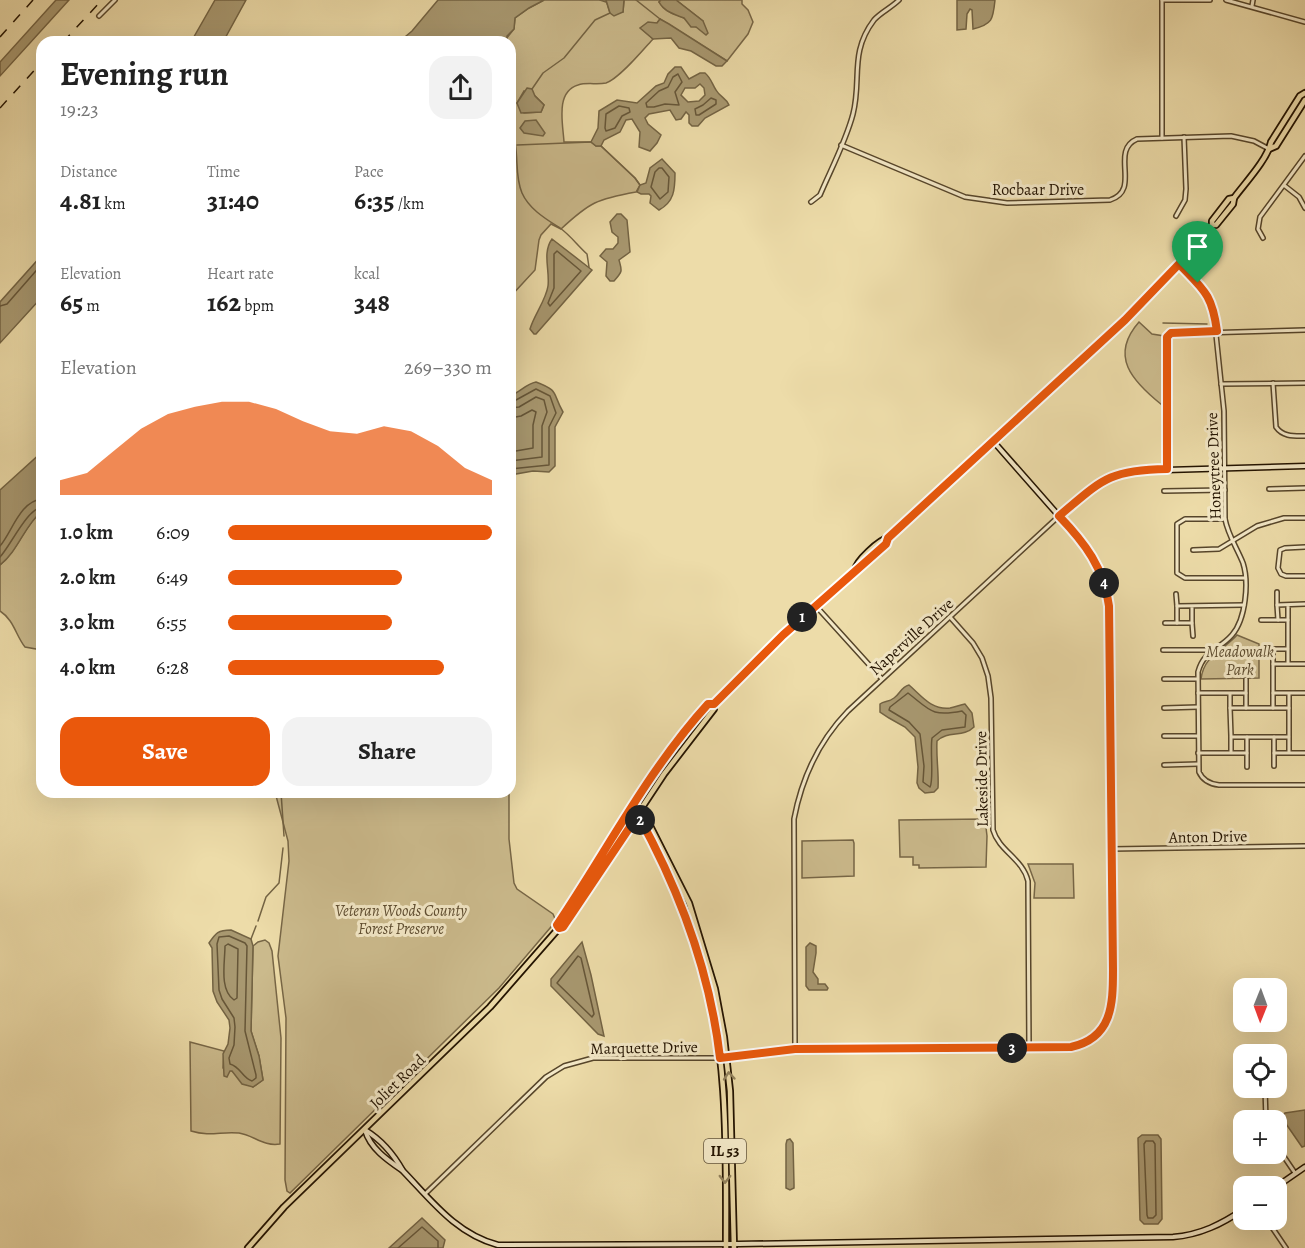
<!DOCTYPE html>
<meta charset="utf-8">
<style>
:root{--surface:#fff;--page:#f2f2f2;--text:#222;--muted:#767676;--accent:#ea580c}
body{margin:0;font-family:Alegreya,serif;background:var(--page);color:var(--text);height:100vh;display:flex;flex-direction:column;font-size:22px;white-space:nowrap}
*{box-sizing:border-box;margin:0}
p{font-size:20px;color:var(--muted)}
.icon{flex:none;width:33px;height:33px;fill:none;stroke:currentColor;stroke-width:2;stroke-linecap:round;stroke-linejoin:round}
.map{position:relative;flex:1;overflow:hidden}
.panel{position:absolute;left:36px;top:36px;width:480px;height:762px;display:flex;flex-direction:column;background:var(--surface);border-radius:18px;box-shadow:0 6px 24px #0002}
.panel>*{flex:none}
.needle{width:39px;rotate:181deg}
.buttons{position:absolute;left:1233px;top:978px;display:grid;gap:12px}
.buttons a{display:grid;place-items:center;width:54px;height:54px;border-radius:12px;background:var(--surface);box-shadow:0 6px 24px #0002;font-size:30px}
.pin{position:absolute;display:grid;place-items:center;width:51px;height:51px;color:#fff;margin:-62px -26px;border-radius:50% 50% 50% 0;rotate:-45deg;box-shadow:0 0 6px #0007}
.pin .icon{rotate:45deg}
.km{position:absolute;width:30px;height:30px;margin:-15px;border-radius:50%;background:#222;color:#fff;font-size:16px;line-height:30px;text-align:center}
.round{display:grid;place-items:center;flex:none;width:63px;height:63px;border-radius:18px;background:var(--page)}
.overview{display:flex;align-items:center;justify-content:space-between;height:102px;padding:0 24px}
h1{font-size:33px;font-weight:700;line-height:45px}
.metrics{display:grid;grid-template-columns:repeat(3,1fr);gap:9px;height:102px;padding:6px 24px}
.metrics div{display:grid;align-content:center}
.metrics b{font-size:26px;font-weight:700}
.metrics small{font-size:16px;font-weight:400}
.metrics p{font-size:16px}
.chart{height:168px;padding:12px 24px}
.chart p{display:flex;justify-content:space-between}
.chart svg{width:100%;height:108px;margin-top:6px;fill:var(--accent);opacity:.7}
.primary-button{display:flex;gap:12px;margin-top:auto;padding:12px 24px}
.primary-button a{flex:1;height:69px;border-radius:18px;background:var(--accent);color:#fff;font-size:24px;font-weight:700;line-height:69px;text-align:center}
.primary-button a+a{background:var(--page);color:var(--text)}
ul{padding:0 24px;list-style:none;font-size:20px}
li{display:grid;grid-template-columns:96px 72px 1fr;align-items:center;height:45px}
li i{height:15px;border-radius:8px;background:var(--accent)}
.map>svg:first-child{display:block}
.green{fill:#cbba8c;stroke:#776646;stroke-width:1.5;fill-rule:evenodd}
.water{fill:#a89870;stroke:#736343;stroke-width:1.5;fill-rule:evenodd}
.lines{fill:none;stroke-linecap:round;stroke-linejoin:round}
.shore{stroke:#665638;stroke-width:1.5}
.stream{stroke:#736343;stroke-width:1.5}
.street-casing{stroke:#56452a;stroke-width:6}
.secondary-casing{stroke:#231300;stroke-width:7}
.primary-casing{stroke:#231300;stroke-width:8}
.street{stroke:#f3e8c7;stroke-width:3}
.secondary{stroke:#f3e8c7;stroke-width:4}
.primary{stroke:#eddca9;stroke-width:4.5}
.rail{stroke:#231300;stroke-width:1.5;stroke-dasharray:10 10;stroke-linecap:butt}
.oneway{stroke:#92825d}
.route-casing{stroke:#fff;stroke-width:12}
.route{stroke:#ea580c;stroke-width:8}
.labels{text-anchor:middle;stroke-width:6;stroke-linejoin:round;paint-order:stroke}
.shield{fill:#f3e8c7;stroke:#61533c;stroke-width:1.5}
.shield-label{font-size:15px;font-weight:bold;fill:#231300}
.street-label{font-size:16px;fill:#231300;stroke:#f3e8c7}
.park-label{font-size:16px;font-style:italic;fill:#5e4d31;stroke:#f3e8c7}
</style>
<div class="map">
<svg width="1305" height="1248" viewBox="0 0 1305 1248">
<rect width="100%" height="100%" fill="#eddca9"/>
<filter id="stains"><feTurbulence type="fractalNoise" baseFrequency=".00333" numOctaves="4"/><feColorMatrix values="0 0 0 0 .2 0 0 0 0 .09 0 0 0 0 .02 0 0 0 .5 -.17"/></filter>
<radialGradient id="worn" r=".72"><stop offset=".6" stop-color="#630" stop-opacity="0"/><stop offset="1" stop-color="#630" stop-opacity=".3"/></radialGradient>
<g class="green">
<path d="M544 0H606L610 13 623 12 624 0H661L659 2C667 15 674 12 684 18 688 20 692 24 696 27L703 21 676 0H742V4L748 10 753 22 748 34 727 61 660 19 657 23 641 28 653 39C643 50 619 79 606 83 597 85 587 82 578 85 555 92 563 124 564 142H591L596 146H601L635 178 640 185 636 192C597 199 590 202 561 229L551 224 541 235 539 240 535 270 510 297V78L512 71 510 42H507L506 39 514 29 515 18 529 8ZM524 91 535 96 544 105 541 112 524 113 517 103Z"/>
<path d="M1139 322 1152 334 1164 336V400L1162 405C1132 381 1109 356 1139 322Z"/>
<path d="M42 511V650L25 647C16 636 14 620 0 611V565C18 550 24 526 42 511Z"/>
<path d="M1237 635 1259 644V678L1201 679C1204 655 1223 651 1237 635Z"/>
<path d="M275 792H509V839L514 883 517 889 553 914 556 921 499 988 290 1193 287 1191 285 1180 286 1018 278 956 289 861 288 841Z"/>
<path d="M985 819 987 836 986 867 919 868V865H913V857H900L899 820Z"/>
<path d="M853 840 854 843V876L802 878V841Z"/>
<path d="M664 860 688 904 710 978 721 1030 707 977 681 899Z"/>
<path d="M1028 864H1073L1074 898H1034L1035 883Z"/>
<path d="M265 940 269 943 272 951 281 1038 280 1144C264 1147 253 1135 239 1133 221 1131 211 1137 191 1131L190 1042 224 1051 223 1068 232 1071 253 1087 263 1080 259 1056 251 1031 253 946 258 942Z"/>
</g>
<g class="water">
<path d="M56 0H69L0 76V62Z"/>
<path d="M215 0H246L223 42H191Z"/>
<path d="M438 0H544L529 8 515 18 514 29 507 36V42H399L412 31Z"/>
<path d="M606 0H624L623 12 614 16 610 13Z"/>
<path d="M661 0H676L703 21 708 33 706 35 696 27H691L684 18C675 15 664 11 659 2Z"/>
<path d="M957 0H995C993 19 993 24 973 29L972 10 970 9 967 14 966 29 957 30Z"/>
<path d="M660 19 669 24 727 61 722 66H716L691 51 679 48 671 38 653 39 640 28 648 22 657 23Z"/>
<path d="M675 67H681L689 79 700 73H705C711 78 712 84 716 90 720 97 726 98 729 105L705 118 698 126H692L689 123V115L686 112 681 119 676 120 670 110 649 114 645 118 648 124 661 135 657 143 650 151 639 147 640 132 632 119 626 120 620 132 604 140 601 146H596L591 142 598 128 599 111 617 100 637 103 656 86 664 83 668 74ZM700 84 704 88 705 95 699 101 688 102 681 95 685 88H695Z"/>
<path d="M527 88 532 89 535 96 544 105 541 112 521 113 517 103Z"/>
<path d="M536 120 545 133 543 136 524 133 520 128 525 121Z"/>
<path d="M662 159 675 173C675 190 674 202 659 210L650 203 651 196 649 194H641L637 192 640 185 646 183 650 168Z"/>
<path d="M617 214H621L627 220 630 252 619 260C622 271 623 271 614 281H610L606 276 607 262 600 256 606 249H613L618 243V237L612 232 610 222Z"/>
<path d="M552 239 592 270 536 334H534L530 329C534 315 546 300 548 286 550 270 542 253 552 239Z"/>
<path d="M42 255V297L0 343V302Z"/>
<path d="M536 382C560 391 552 393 563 412L555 427V466L549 472 533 471 510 475V396C520 392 526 384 536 382Z"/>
<path d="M42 452V511C24 526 19 550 0 565V490Z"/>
<path d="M909 685C922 696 931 710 950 708 955 707 960 705 965 704L972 713 974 727C963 738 948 730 937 741 936 757 939 773 938 788L934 792 925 793 919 788 917 783 918 767 915 737 905 727 889 718 880 712V704C884 701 889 702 894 698 900 694 901 687 909 685Z"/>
<path d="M231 930 251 939 253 946 251 1031 259 1056 263 1080 253 1087 242 1084 232 1071H230L227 1077 224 1076 223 1054 228 1044 230 1028 229 1020 217 1002 213 991 212 948 209 943C216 933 218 930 231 930Z"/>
<path d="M582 942 591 975 604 1036 598 1034 551 986V979Z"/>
<path d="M810 943 816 946V953L813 972 818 979V984H825L828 988 827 990H809L806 986V947Z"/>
<path d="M1305 1110V1146L1302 1147 1284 1121 1283 1115 1285 1113Z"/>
<path d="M1142 1135H1158L1161 1139 1162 1219 1158 1224H1144L1140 1220 1138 1138Z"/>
<path d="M790 1139 793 1143 794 1184V1188L790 1190 786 1188V1144L787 1140Z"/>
<path d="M422 1218 445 1240 443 1248H389Z"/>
</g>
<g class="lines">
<g class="shore">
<path d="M678 74 682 82 675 92 679 105 665 104 654 107H647L646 103 659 91 668 87 673 77Z"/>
<path d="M711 98 716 100V104L699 115H696L695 109 703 105Z"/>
<path d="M619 106 629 108 630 112 622 116 615 128 606 131 605 128 606 114Z"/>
<path d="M659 168H662L669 177 668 192 660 199 651 187 655 172Z"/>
<path d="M557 251 581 271 550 306 548 303 554 288V254Z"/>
<path d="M0 306 7 304 42 264"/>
<path d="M510 401 516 400 536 389 550 396 556 413 549 427V465L510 469"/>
<path d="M510 408 519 407 536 397 544 400 547 412 542 426V457L510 461"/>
<path d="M510 418 521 416 532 410 536 412 533 425V448L510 452"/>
<path d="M0 546C12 532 20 501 42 499"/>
<path d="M0 557C11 545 27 509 42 507"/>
<path d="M908 693C930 710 931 717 962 711L966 715 965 727 942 730 932 738C930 750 934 781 930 787L923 782 924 766 920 734 909 722 889 710 890 707Z"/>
<path d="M229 936 245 943 247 946 245 1031 256 1075V1078L252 1081C242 1078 241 1067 230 1064L229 1058 234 1045 235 1027 234 1018 222 999 219 990 217 944 219 937Z"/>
<path d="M228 944 238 949 237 998 234 1000C219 990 225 962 225 946Z"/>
<path d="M578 956 581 958 594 1014 592 1017 557 983Z"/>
<path d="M1146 1141H1153L1155 1144 1156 1215 1153 1218H1148L1147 1215 1144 1144Z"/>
<path d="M398 1248 422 1227 438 1241V1248"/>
</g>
<g class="stream">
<path d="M600 0 606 2"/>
<path d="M636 0 660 19"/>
<path d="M532 89 543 73 564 58 595 20 610 13"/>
<path d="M510 129C521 148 513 172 522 193 529 209 546 219 560 228 570 235 578 246 587 254L589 267"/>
<path d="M517 145 591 142"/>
<path d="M601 146 635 178 640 185"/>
<path d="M1163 323 1207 324"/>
<path d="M281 792 284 836"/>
<path d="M258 921 266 897 279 883 283 848"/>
<path d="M251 939 256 926"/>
</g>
<g class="street-casing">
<g id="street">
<path d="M1162 0H1210"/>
<path d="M1226 0 1305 22"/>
<path d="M1252 6 1253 0"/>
<path d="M99 16 115 0"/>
<path d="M1162 138V0"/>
<path d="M841 145 965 197 1007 203 1110 200C1142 190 1109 151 1137 139L1231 136 1254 141 1269 149"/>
<path d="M1285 186 1299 197 1305 208"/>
<path d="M811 202 820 195C831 169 846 141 853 114 862 79 849 53 874 20 881 12 891 8 899 0"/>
<path d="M1176 216 1185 200 1186 189 1184 137"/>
<path d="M1263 238 1258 229 1260 217 1305 156"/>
<path d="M1179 264 1202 288 1213 306 1224 411 1225 519C1228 535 1237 548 1243 563 1249 582 1246 619 1232 635 1219 650 1204 650 1198 672L1199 772C1203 781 1210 784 1219 785H1305"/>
<path d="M1273 383 1276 427C1283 437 1294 436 1305 436"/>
<path d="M1221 384 1305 383"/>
<path d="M1167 469 1166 339 1168 334 1305 330"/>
<path d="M1269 489 1305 488"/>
<path d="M1164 491 1225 490"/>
<path d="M1225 519H1185L1177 524V573L1185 578H1245"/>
<path d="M1305 547 1285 548 1280 550 1278 568 1281 574 1286 576H1305"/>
<path d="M1193 550 1219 549 1257 526 1284 518H1305"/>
<path d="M1277 592V605"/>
<path d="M1176 594 1177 606"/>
<path d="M815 605 882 679"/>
<path d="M1288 605V620H1278L1277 605 1305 604"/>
<path d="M1192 606V623H1177V606L1244 605"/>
<path d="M950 617 973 643 982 658 988 676 991 698 993 830C999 851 1023 859 1028 881L1029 1048"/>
<path d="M1261 620H1278"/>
<path d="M1288 620V648"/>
<path d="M1165 623H1177"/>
<path d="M1192 623 1193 636"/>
<path d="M1260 649H1273"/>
<path d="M1163 650H1210"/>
<path d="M1273 664V693"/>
<path d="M1288 664V649H1273V664H1305"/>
<path d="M1164 679H1197"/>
<path d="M1198 693H1246V708H1230V693"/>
<path d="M1246 693V679"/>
<path d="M1289 693V708H1273V693H1305"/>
<path d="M1164 708 1198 707"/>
<path d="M1230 708 1231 736"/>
<path d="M1246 708H1273"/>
<path d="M1289 708V736"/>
<path d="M1164 736H1198"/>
<path d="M1247 737H1274"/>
<path d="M1198 753H1247V737H1231V753"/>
<path d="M1247 753V767"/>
<path d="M1289 753V737H1274V753H1305"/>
<path d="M1164 765 1198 764"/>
<path d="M1274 766V753"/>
<path d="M1111 849 1305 846"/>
<path d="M726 1057 795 1049 1071 1047C1113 1038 1113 1005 1113 970L1109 606C1104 568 1085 543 1059 516L848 711C818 742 802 777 794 819L795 1049"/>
<path d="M1265 1088 1266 1120"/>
<path d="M1276 1145 1295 1173"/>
<path d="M425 1194 546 1077 564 1066 593 1058H720"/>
<path d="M1267 1220 1286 1248"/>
</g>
</g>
<g class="secondary-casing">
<g id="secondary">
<path d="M993 441 1059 516C1082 496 1101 477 1131 471L1305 466"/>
<path d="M365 1130C380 1139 394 1155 403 1171 431 1200 456 1234 498 1245L739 1244 1173 1237C1200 1235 1222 1224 1244 1209"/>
<path d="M365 1130C370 1148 387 1160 402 1170"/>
<path d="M1276 1187 1305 1167"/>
</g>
</g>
<g class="primary-casing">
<g id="primary">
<path d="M1269 149 1276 146 1305 100"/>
<path d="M1212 225V221L1229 199 1234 198C1245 183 1267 160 1271 142L1300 96 1305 93"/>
<path d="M855 570C856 561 879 540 888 538"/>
<path d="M637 800 689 903 715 989 724 1037 730 1091 734 1248"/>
<path d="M633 806C659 856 685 907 701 961 729 1054 726 1152 726 1248"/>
<path d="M559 928 557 925C607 851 648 770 708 704H713L765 652 855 570 859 569 886 544 888 538 1125 320 1162 281 1212 225H1216L1233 204 1234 198"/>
<path d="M248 1248 284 1207 490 1007 559 928 563 927 664 774 714 709 713 704"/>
</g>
</g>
<use href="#street" class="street"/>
<use href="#secondary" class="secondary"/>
<use href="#primary" class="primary"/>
<g class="rail">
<path d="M0 37 33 0"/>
<path d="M63 42 102 0"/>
<path d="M0 108 42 62"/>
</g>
</g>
<defs><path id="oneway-chevron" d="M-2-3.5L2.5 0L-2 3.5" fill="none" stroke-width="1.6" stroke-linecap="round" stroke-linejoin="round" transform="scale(1.5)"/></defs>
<g class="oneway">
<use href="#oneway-chevron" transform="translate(729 1076) rotate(-95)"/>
<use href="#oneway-chevron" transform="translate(725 1179) rotate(90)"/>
</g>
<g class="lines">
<g class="route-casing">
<path id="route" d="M1179 264C1204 290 1212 294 1217 331L1171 333 1167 337V469C1108 470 1102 480 1059 516 1085 543 1104 568 1109 606L1113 970C1113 1005 1112 1038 1071 1047L795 1049 720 1058C710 972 680 891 638 815L563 927 559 928 557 925C607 851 648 770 708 704H714L783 635 886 544 888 538 1125 320Z"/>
</g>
<use href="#route" class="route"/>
</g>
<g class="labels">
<rect class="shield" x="704" y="1139" width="42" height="24" rx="4.5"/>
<g class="shield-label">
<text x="725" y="1156">IL 53</text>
</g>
<g class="street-label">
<text x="1038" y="195">Rocbaar Drive</text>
<text transform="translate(1213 466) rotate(-92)" y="6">Honeytree Drive</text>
<text transform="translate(911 636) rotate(-42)" y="6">Naperville Drive</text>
<text transform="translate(981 779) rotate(-91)" y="6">Lakeside Drive</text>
<text transform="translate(1208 836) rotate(-1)" y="6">Anton Drive</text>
<text transform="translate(644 1047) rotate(-1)" y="6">Marquette Drive</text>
<text transform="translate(397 1081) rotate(-44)" y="6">Joliet Road</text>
</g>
<g class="park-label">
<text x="1240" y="657">Meadowalk<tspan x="1240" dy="18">Park</tspan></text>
<text x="401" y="916">Veteran Woods County<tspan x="401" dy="18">Forest Preserve</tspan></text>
</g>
</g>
<rect width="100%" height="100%" filter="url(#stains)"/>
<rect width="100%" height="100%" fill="url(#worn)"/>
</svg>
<div class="buttons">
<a><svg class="needle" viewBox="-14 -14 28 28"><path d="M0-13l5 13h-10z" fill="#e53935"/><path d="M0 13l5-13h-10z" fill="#767676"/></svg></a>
<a><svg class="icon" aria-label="locate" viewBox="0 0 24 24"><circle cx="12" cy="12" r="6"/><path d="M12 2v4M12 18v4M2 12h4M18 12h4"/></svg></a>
<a>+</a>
<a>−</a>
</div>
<div class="pin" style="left:1198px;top:283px;background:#1e9e55"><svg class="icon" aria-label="arrive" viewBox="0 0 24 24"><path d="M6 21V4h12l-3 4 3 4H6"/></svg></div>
<b class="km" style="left:802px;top:617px">1</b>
<b class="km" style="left:640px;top:820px">2</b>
<b class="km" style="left:1012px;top:1048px">3</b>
<b class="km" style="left:1104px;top:583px">4</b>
<section class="panel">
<div class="overview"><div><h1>Evening run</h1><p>19:23</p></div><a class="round"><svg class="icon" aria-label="share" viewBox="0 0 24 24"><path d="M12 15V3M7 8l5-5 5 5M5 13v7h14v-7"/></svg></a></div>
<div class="metrics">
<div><p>Distance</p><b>4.81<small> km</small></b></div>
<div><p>Time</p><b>31:40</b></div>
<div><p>Pace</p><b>6:35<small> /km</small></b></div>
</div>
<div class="metrics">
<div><p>Elevation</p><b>65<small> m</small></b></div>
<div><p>Heart rate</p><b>162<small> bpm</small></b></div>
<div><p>kcal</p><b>348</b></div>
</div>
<div class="chart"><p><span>Elevation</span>269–330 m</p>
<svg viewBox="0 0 160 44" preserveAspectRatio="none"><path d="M0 44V38L10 35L20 26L30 17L40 11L50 8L60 6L70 6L80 9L90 14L100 18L110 19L120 16L130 18L140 24L150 33L160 38V44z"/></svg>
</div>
<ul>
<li><b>1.0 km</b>6:09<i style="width:100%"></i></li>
<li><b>2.0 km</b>6:49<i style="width:66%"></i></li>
<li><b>3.0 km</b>6:55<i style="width:62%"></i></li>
<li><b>4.0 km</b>6:28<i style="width:82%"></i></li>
</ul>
<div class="primary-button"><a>Save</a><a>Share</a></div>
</section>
</div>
